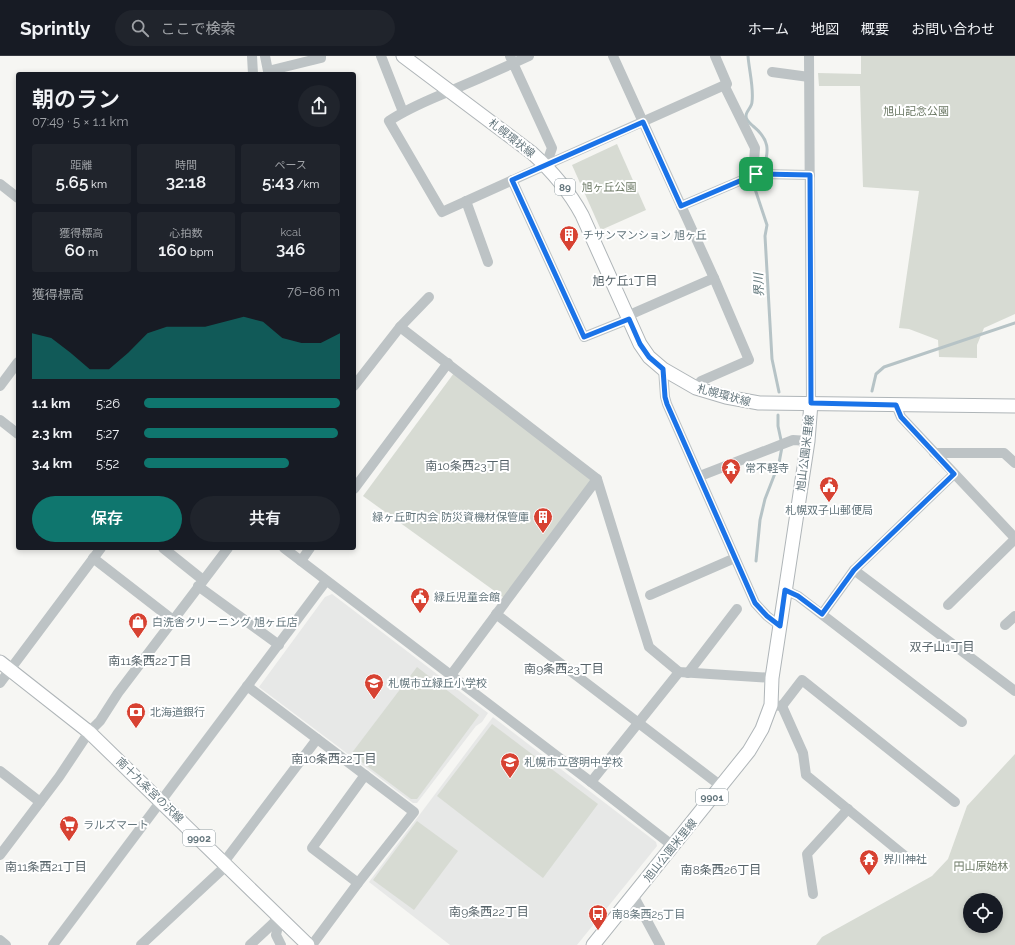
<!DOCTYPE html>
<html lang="ja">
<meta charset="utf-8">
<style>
:root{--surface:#171b24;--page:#20242c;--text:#f1f3f6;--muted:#9ea1a6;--line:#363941;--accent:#0f766e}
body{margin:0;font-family:Raleway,"Noto Sans JP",sans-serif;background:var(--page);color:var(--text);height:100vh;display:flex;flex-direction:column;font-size:15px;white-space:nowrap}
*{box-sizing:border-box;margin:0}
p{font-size:13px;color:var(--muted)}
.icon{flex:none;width:22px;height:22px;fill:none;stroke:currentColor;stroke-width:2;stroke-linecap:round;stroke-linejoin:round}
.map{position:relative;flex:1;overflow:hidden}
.details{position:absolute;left:16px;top:16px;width:340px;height:478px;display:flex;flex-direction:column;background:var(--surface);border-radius:4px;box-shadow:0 2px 6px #0003}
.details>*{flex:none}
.controls{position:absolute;left:963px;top:837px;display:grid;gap:8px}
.controls a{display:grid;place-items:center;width:40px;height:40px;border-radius:50%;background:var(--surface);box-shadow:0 2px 6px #0003;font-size:20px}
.pin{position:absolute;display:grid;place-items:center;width:34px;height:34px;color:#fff;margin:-17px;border-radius:8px;box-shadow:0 2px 6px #0006}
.round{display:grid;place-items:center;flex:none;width:42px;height:42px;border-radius:21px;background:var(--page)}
.overview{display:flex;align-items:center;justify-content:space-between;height:68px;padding:0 16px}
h1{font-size:22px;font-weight:600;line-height:30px}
.figures{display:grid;grid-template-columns:repeat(3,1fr);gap:6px;height:68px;padding:4px 16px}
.figures div{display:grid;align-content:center;border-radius:4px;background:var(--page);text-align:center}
.figures b{font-size:17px;font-weight:600}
.figures small{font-size:11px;font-weight:400}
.figures p{font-size:11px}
.chart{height:112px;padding:8px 16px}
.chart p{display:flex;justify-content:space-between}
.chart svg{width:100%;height:72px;margin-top:4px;fill:var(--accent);opacity:.7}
.action{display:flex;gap:8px;margin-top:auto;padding:8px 16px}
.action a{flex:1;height:46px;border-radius:24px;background:var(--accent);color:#fff;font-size:16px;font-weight:600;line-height:46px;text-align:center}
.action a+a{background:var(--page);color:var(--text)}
ul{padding:0 16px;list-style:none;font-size:13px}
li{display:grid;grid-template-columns:64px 48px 1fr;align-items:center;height:30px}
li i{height:10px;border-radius:5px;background:var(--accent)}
header{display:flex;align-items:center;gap:24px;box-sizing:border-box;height:56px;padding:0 20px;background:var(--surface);border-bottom:1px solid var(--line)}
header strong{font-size:19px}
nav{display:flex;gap:22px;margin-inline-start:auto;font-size:14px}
.search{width:280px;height:36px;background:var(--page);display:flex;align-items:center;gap:10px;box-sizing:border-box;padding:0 14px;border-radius:22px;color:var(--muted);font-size:15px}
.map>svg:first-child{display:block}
.built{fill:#e7e8e7}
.green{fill:#d7dbd3;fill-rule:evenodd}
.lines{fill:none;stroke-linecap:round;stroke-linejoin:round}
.stream{stroke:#b6c3c6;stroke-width:3}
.major-casing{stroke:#afb5b8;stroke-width:15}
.minor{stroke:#bdc3c5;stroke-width:10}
.major{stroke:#fff;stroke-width:13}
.route-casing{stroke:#fff;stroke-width:8}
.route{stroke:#1a73e8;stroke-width:5}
.labels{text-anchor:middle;stroke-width:4;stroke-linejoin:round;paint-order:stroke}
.shield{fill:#fff;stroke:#929ea3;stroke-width:1}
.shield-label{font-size:10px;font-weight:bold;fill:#63757c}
.park-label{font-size:11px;fill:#6d7a66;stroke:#fff}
.street-label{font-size:11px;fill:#63757c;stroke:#fff}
.poi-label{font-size:11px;fill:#63757c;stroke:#fff;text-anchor:start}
.neighbourhood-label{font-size:12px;fill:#556268;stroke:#fff}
.water-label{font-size:12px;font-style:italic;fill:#5e7478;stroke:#fff}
</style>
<header>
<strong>Sprintly</strong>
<div class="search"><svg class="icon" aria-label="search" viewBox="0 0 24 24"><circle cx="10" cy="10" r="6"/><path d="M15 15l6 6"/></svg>ここで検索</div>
<nav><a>ホーム</a><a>地図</a><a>概要</a><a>お問い合わせ</a></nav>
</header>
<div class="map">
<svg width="1015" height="889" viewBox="0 0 1015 889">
<rect width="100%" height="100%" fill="#f6f6f3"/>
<g class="built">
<path d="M332 538 488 657 482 666 476 670 417 747H413L259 631 325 541Z"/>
<path d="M493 661 656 786 657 790 577 889H450L369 826Z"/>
</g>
<g class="green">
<path d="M861 0H1015V258L984 272 977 289V302L939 301 938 284 909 273 899 272 919 135 863 131 860 30H819L818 17 861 18Z"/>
<path d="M617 88 646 154 601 174 572 109Z"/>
<path d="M454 317 590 416 592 426 507 544 363 440Z"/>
<path d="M417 611 479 659 417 743H411L351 698Z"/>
<path d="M492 668 598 748 543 822 437 740Z"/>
<path d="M1015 698V889H816L822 881 932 820 948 803 967 750ZM970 844H996V870H970Z"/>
<path d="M417 765 458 795 414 854 373 824Z"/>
</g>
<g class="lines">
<g class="stream">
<path d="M748 0C749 14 754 32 752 46 752 51 746 55 746 60 746 65 750 67 753 70 769 83 770 94 763 113"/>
<path d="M758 123 755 133 767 169 765 180 772 303 779 336"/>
<path d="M872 335 876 318 884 311 1015 267"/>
<path d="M778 359V370L781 384"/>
<path d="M756 505 760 464 765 443 779 407 782 391"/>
</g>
<g class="major-casing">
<g id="major">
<path d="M403 0 532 97C552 115 569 135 582 159L640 288 649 301 663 313 696 332 726 341 759 347 1015 350"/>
<path d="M0 606 89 676 308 889"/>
<path d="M593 889 749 695 762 673 771 649 772 622 808 385 811 347"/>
</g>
</g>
<g class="minor">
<path d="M252 0 253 18"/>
<path d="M265 0 268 15 321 2V0"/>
<path d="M381 0 403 56"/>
<path d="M510 0 513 7 552 92 546 109 442 156 389 65C408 52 429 44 450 35 476 24 503 12 529 0"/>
<path d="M613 0 714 222 749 304 701 325 696 332"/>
<path d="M809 0 811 347"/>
<path d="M772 16 809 21"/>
<path d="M724 29 755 92 753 119"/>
<path d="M546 109 727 28 715 0"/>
<path d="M512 124 584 281 629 263"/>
<path d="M0 128 18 142"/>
<path d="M466 145 488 206"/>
<path d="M681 150 756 118 810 119"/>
<path d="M429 241 400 271 597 423"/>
<path d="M627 260 714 222"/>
<path d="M663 313 665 341 667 348 755 547 767 560 780 570"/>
<path d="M0 330 18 306"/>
<path d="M354 330 400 271"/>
<path d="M896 349 901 361 1015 482"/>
<path d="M0 364 18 378"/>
<path d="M934 397H1004L1015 407"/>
<path d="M700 420 793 384 808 385"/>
<path d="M354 433 448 307"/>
<path d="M163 492 203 524"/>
<path d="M284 492 591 726 673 790"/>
<path d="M93 502 173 564"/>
<path d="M301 505 310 492"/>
<path d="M854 514 1015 635"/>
<path d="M198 530 279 589"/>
<path d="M785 534 798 540 962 666"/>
<path d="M650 539 735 502"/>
<path d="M948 549 1015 483"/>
<path d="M496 558 721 730"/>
<path d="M822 558 854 514 954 418"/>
<path d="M1005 569 1015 560"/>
<path d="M688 617 737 553"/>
<path d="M451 619 597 423 649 591 679 616 772 622"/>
<path d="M0 627 101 492"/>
<path d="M247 630 414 756 358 827 312 889"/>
<path d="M771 649 782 650 802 624 955 746"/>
<path d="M782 650 803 697 806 719 905 800"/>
<path d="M0 715 40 746"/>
<path d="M591 726 679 616"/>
<path d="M0 799 59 721 89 676 100 665 118 637 228 492"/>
<path d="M224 806 317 683"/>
<path d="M358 827 312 792 365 719"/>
<path d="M813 838 807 798 848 753"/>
<path d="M633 839 660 889"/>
<path d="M280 861 276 879 281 889"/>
<path d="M0 884 6 889"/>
<path d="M53 889 326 525"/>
<path d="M141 889 227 809"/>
<path d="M250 889 280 861"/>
</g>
<use href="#major" class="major"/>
</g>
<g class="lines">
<g class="route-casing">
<path id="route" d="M643 66 681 150 756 118 810 119 811 347 896 349 901 361 954 418 854 514 822 558 798 540 785 534 780 570 767 560 755 547 667 348 665 341 663 313 649 301 640 288 629 263 584 281 512 124Z"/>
</g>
<use href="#route" class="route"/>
</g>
<defs>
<g id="building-pin" transform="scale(1)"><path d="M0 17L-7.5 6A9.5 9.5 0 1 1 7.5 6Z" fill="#d74232" stroke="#fff"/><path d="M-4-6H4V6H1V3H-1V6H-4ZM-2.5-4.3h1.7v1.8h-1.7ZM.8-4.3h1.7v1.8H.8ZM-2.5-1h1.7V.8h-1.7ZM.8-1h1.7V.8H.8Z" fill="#fff"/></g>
<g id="temple-pin" transform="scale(1)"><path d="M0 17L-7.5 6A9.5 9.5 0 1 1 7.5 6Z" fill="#d74232" stroke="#fff"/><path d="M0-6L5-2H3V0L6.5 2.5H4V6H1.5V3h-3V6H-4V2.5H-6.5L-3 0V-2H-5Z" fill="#fff"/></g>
<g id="civic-pin" transform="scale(1)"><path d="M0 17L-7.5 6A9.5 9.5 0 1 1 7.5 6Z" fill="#d74232" stroke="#fff"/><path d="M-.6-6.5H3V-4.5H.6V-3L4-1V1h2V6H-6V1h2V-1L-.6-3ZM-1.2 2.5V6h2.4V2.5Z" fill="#fff"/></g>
<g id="shop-pin" transform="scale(1)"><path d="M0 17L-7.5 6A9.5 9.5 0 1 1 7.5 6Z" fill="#d74232" stroke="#fff"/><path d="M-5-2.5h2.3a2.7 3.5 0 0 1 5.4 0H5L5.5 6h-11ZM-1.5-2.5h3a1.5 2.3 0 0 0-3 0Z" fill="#fff"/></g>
<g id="school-pin" transform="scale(1)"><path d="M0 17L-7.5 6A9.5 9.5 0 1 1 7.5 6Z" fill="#d74232" stroke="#fff"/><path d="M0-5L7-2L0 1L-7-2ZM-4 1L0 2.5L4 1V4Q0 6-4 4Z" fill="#fff"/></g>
<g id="bank-pin" transform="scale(1)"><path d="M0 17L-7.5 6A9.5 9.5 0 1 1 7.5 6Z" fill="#d74232" stroke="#fff"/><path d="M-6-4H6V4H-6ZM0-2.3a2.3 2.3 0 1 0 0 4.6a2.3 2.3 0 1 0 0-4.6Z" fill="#fff"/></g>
<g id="supermarket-pin" transform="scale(1)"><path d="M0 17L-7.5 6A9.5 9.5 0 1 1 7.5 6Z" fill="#d74232" stroke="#fff"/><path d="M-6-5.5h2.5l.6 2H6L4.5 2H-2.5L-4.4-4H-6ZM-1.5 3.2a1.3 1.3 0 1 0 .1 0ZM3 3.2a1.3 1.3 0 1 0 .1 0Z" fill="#fff"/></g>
<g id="bus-pin" transform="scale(1)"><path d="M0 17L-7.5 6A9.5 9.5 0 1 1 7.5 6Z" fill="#d74232" stroke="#fff"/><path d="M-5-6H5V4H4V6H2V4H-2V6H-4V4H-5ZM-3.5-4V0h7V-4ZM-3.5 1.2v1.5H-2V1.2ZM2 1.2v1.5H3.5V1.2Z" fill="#fff"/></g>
</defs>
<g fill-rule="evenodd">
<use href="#building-pin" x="569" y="179"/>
<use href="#temple-pin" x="731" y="412"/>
<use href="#civic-pin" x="829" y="430"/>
<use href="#building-pin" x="543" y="461"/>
<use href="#civic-pin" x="420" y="541"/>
<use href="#shop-pin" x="138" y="566"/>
<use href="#school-pin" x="374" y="627"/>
<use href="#bank-pin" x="136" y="656"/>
<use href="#school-pin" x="510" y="706"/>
<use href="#supermarket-pin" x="69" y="769"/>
<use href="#temple-pin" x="869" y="803"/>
<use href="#bus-pin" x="598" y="858"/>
</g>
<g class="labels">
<g class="shield">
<rect x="555" y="123" width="20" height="16" rx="3"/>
<rect x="696" y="733" width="32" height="16" rx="3"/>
<rect x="183" y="774" width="32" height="16" rx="3"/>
</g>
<g class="shield-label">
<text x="565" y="135">89</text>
<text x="712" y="745">9901</text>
<text x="199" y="786">9902</text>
</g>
<g class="park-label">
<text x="916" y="59">旭山記念公園</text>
<text x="609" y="135">旭ヶ丘公園</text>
<text x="981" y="814">円山原始林</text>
</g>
<g class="street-label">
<text transform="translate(512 82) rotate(38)" y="4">札幌環状線</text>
<text transform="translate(724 339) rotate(15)" y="4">札幌環状線</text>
<text transform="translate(805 397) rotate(-83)" y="4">旭山公園米里線</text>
<text transform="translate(150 734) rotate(44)" y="4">南十九条宮の沢線</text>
<text transform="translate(670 794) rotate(-51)" y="4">旭山公園米里線</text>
</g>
<g class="poi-label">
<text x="583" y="183">チサンマンション 旭ヶ丘</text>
<text x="745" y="416">常不軽寺</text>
<text x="829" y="458" text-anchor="middle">札幌双子山郵便局</text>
<text x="529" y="465" text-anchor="end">緑ヶ丘町内会 防災資機材保管庫</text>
<text x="434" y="545">緑丘児童会館</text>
<text x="152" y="570">白洗舎クリーニング 旭ヶ丘店</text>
<text x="388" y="631">札幌市立緑丘小学校</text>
<text x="150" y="660">北海道銀行</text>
<text x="524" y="710">札幌市立啓明中学校</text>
<text x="83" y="773">ラルズマート</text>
<text x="883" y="807">界川神社</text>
<text x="612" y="862">南8条西25丁目</text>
</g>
<g class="neighbourhood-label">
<text x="625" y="229">旭ケ丘1丁目</text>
<text x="468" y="414">南10条西23丁目</text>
<text x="942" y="595">双子山1丁目</text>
<text x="150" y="609">南11条西22丁目</text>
<text x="564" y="617">南9条西23丁目</text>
<text x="334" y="707">南10条西22丁目</text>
<text x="46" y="815">南11条西21丁目</text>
<text x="721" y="818">南8条西26丁目</text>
<text x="489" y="860">南9条西22丁目</text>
</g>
<g class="water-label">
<text transform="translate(759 229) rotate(-93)" y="4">界川</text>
</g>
</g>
</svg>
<div class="controls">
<a><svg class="icon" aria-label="locate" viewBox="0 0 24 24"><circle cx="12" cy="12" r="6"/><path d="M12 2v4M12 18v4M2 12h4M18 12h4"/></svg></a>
</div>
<div class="pin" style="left:756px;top:118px;background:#1e9e55"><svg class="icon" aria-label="arrive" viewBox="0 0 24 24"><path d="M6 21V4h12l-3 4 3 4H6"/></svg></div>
<section class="details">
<div class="overview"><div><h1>朝のラン</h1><p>07:49 · 5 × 1.1 km</p></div><a class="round"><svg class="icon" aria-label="share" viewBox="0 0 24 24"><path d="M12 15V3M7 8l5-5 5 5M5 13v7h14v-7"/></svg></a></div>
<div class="figures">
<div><p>距離</p><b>5.65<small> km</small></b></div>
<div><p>時間</p><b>32:18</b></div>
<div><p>ペース</p><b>5:43<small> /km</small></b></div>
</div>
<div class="figures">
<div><p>獲得標高</p><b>60<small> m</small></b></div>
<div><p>心拍数</p><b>160<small> bpm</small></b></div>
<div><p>kcal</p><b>346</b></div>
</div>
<div class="chart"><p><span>獲得標高</span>76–86 m</p>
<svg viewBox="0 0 160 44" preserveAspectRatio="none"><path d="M0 44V16L10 19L20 28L30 38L40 38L50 28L60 16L70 12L80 12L90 12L100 9L110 6L120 9L130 19L140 22L150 22L160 16V44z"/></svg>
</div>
<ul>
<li><b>1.1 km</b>5:26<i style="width:100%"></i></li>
<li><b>2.3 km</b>5:27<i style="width:99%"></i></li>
<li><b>3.4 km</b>5:52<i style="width:74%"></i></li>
</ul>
<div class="action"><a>保存</a><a>共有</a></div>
</section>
</div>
